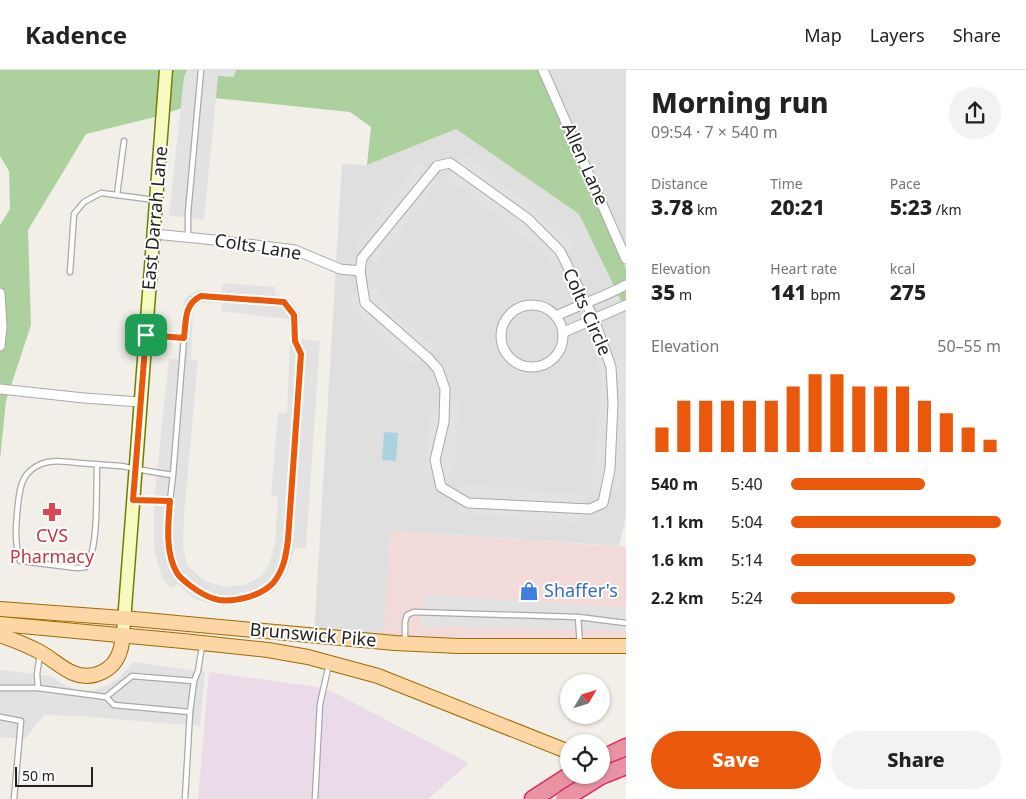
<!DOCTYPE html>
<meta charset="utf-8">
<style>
:root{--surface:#fff;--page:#f2f2f2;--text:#222;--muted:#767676;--line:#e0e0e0;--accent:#ea580c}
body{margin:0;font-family:"Noto Sans",sans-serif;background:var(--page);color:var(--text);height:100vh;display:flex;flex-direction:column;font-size:19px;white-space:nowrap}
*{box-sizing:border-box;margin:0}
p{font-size:16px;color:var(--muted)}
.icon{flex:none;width:28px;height:28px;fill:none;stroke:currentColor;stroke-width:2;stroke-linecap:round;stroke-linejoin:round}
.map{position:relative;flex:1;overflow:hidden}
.sheet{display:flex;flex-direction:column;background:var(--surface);width:400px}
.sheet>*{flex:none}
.needle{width:32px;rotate:52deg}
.fabs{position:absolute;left:560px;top:604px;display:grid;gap:10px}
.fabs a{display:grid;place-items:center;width:50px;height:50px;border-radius:50%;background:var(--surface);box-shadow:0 1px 4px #0004;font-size:25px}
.scale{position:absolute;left:15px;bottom:12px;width:78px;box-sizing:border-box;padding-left:5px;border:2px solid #222;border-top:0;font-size:14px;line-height:18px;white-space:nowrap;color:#222;-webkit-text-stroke:4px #fff;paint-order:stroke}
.pin{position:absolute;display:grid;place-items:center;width:42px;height:42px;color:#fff;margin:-21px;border-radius:10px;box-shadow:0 2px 8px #0006}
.round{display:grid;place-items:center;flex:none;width:52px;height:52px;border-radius:26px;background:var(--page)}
.head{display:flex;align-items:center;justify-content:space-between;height:85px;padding:0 25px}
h1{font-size:28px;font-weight:800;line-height:38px}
.metrics{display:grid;grid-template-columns:repeat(3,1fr);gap:8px;height:85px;padding:5px 25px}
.metrics div{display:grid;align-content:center}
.metrics b{font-size:21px;font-weight:800}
.metrics small{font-size:14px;font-weight:400}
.metrics p{font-size:14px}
.chart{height:140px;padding:10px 25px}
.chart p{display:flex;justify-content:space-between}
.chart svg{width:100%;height:90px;margin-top:5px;stroke:var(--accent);stroke-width:6}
.cta{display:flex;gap:10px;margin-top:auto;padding:10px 25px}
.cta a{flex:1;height:58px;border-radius:30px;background:var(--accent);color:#fff;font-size:20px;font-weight:800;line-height:58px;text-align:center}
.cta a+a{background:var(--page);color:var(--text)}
ul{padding:0 25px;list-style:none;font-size:16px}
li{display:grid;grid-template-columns:80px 60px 1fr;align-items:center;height:38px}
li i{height:12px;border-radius:6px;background:var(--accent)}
header{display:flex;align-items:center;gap:30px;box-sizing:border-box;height:70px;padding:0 25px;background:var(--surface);border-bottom:1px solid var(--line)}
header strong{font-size:24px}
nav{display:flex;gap:28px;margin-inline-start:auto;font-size:18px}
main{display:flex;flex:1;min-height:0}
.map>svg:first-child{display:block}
.residential{fill:#e0dfdf}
.commercial{fill:#f2dad9}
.industrial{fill:#ebdbe8}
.forest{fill:#add19e}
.parking{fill:#e2e2e2;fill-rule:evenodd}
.water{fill:#aad3df}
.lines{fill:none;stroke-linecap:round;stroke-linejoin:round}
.lane-casing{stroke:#a9a9a9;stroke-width:7}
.street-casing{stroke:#a9a9a9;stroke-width:11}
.secondary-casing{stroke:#707d05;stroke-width:15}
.primary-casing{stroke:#a06b00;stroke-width:16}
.highway-casing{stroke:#dc2a67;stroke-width:19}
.lane{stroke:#fff;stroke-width:4.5}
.street{stroke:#fff;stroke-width:9}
.secondary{stroke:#f7fabf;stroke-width:12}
.primary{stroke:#fcd6a4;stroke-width:14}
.highway{stroke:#e892a2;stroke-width:16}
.highway-bridge-casing{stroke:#dc2a67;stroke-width:19;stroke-linecap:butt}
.highway-bridge{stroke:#e892a2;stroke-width:16}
.route-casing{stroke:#fff;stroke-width:10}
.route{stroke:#ea580c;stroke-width:6}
.labels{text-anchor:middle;stroke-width:4;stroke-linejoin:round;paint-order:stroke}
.street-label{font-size:18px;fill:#222;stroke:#fff}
.health-label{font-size:18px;fill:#be3a42;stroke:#fff}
.shop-label{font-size:18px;fill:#366cbe;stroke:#fff;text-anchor:start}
</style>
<header>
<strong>Kadence</strong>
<nav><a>Map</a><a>Layers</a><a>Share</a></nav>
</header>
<main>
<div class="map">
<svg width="626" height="729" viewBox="0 0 626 729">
<rect width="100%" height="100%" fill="#f2efe9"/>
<g class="residential">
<path d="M538 0H626V199Z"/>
<path d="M456 59 579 144 626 241V446L619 476 390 461 384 572 314 566 342 94 367 95Z"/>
</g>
<path class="commercial" d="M390 461 626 477V576L384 572Z"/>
<path class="industrial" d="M209 602 317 617 333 622 469 693 428 729H198Z"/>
<path class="forest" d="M0 0H538L626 199V241L579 144 456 59 367 95 371 57 350 42 214 28 151 48 86 64 28 160 31 255 6 331 0 390V155L10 139 9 101 0 86Z"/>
<g class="parking">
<path d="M187 0H236L234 7 218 6 204 150 169 145 184 7Z"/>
<path d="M463 83 562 161 573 175 560 194 552 196 547 186 540 179 447 108Z"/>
<path d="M420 90 439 112 383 184 378 194 372 192 355 175Z"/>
<path d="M223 213 275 217V224L291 231 300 243 299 269 320 271 306 478H295L287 504 274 521 253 532 232 536 214 535 193 528 178 514 170 518 162 507 154 479V431L169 289H178L180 250 185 228 198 220 222 222ZM199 233H222V241L288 249 290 268 287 343H278L271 426 278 427 275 473 269 495 260 507 245 515 225 517 205 511 187 495 183 476 184 445 198 290 191 289 193 241Z"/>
<path d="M376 214 379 225 391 241 435 275 417 298 371 260 356 242 349 223Z"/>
<path d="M601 290H625L626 294V361L621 421 592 418 601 316V307L595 293Z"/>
<path d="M453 330H460L453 405 424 403 430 341Z"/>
<path d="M461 414 586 425 582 453 458 443Z"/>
<path d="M426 524 626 538V561L421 556Z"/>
<path d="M133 592 205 602 200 656 78 646 44 645 25 669 0 667V600L51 606 66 616 80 621 94 620 110 614 120 607Z"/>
</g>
<path class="water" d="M384 362 398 363 396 391 382 390Z"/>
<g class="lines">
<g class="lane-casing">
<g id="lane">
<path d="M117 125 124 71"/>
<path d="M188 167V143L201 0"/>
<path d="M70 202 74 144 84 132 101 123 155 130"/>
<path d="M201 226 284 232 294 245 295 271 301 284 288 470 284 495 273 513 260 522 240 528 218 530 199 523 178 505 171 488 168 458 170 431 173 405 184 268 188 237 193 229Z"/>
<path d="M147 265 184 268"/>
<path d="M97 395C96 419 99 479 86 497L77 498 20 491C14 471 16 454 18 434 20 416 22 402 41 394 53 389 67 392 79 393 93 394 107 395 121 396 138 399 156 403 173 405"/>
<path d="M134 430 170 431"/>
<path d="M405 572V552L407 545 414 542 578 547"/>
<path d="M580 575 578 547 626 553"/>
<path d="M40 584 37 604 38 618 106 627 132 606 194 611 198 601 202 576"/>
<path d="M0 618H38"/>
<path d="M106 627 114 635 190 642 194 611"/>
<path d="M0 647 21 651 14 729"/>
<path d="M185 729 190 642"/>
<path d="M315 729 320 634 329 594"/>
</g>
</g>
<g class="street-casing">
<g id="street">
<path d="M543 0 626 189"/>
<path d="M450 93 528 149 560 181 594 249 611 297 613 333 610 399 603 433 590 439 468 433 441 417 435 390 444 352 445 319 438 299 428 288 365 233 360 201 362 188 437 96Z"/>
<path d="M154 164 215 170 295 180 340 199 360 201"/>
<path d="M0 223 2 257 0 276"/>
<circle cx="532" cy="266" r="31"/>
<path d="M556 246C579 235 604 227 626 215"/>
<path d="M564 262 626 235"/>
<path d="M0 319 84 328 140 332"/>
</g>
</g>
<g class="secondary-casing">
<path id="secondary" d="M123 565 166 0"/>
</g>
<g class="primary-casing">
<g id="primary">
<path d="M0 539 123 548 395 573 458 576H626"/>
<path d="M0 554 183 571 268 580 308 587 378 606 569 682"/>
<path d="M0 565C14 570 27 575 40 582 51 588 61 598 73 603 92 611 114 601 120 581 122 576 122 570 123 565"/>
</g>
</g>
<g class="highway-casing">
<g id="highway">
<path d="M601 689 626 677"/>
<path d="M533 729 570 705"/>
</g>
</g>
<use href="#lane" class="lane"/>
<use href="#street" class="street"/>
<use href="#secondary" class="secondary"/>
<use href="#primary" class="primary"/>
<use href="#highway" class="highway"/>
<g class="highway-bridge-casing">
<path id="highway-bridge" d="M564 729 601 706 626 696"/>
</g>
<use href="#highway-bridge" class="highway-bridge"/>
</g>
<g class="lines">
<g class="route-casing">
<path id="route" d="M201 226 284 232 294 245 295 271 301 284 288 470C286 485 284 500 273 513 261 526 236 532 219 530 207 528 197 521 188 514 185 511 180 508 177 503 165 483 168 454 170 431L133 430 146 265 184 268C186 251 184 234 201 226Z"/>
</g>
<use href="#route" class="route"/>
</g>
<defs>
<g id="pharmacy-bare" transform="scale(1.5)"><path d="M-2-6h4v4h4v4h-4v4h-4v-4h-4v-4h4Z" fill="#e0444e" stroke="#fff" stroke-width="2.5" paint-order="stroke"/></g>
<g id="shop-bare" transform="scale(1.5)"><path d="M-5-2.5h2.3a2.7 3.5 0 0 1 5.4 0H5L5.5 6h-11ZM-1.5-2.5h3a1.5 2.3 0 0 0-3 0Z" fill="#3f7fe0" stroke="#fff" stroke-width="2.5" paint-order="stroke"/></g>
</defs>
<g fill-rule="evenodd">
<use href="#pharmacy-bare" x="52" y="442"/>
<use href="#shop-bare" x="529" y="521"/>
</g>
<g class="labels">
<g class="street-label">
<text transform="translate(585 94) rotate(66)" y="6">Allen Lane</text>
<text transform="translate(155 148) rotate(-85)" y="6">East Darrah Lane</text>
<text transform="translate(258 177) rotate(9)" y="6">Colts Lane</text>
<text transform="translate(587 242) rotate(66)" y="6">Colts Circle</text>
<text transform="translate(313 565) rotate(5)" y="6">Brunswick Pike</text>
</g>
<g class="health-label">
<text x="52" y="472">CVS<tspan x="52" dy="21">Pharmacy</tspan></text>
</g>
<g class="shop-label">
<text x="544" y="527">Shaffer's</text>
</g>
</g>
</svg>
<div class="fabs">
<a><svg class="needle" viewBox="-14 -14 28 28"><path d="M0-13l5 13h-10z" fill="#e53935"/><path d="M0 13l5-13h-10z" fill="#767676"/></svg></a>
<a><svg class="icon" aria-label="locate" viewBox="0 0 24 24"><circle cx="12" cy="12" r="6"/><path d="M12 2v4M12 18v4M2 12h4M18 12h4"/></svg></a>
</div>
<div class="scale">50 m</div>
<div class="pin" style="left:146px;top:265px;background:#1e9e55"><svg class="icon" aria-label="arrive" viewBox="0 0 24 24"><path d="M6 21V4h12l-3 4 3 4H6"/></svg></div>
</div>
<section class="sheet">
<div class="head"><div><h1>Morning run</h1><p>09:54 · 7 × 540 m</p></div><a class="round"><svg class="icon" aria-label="share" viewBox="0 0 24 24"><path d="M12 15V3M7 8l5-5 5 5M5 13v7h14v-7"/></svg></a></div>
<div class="metrics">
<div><p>Distance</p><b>3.78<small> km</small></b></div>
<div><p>Time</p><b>20:21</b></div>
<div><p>Pace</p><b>5:23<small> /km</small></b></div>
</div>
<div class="metrics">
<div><p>Elevation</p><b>35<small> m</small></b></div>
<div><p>Heart rate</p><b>141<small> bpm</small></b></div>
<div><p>kcal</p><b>275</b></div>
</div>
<div class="chart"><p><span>Elevation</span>50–55 m</p>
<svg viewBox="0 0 160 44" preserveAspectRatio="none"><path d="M5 44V32M15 44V19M25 44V19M35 44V19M45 44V19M55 44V19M65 44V12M75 44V6M85 44V6M95 44V12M105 44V12M115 44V12M125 44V19M135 44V25M145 44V32M155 44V38"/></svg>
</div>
<ul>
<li><b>540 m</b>5:40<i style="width:64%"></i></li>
<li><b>1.1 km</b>5:04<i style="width:100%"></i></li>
<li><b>1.6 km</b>5:14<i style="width:88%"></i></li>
<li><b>2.2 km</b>5:24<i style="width:78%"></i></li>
</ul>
<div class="cta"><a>Save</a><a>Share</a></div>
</section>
</main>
